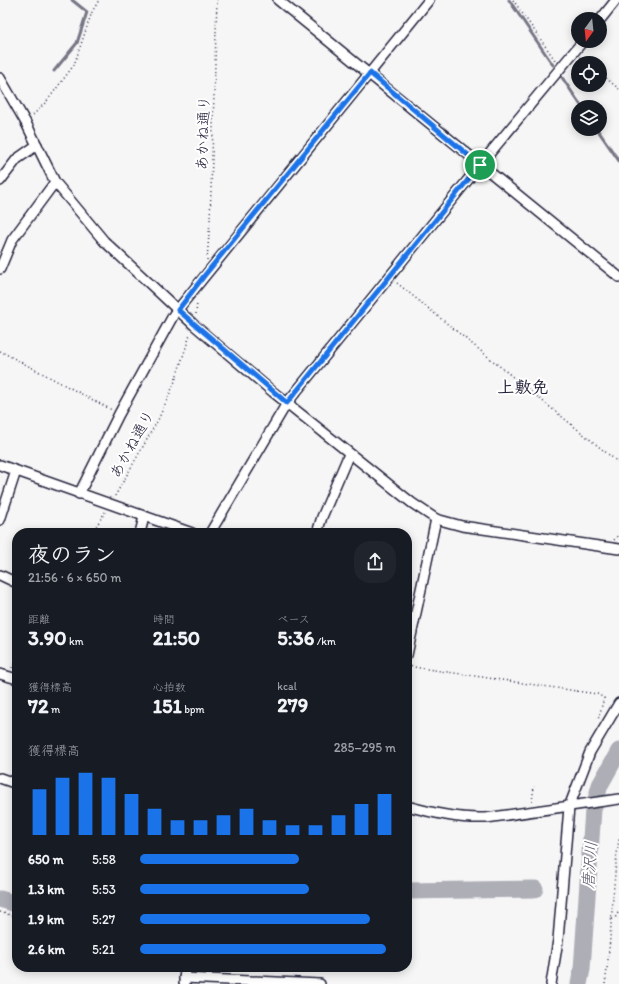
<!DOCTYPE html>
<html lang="ja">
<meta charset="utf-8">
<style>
:root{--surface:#171b24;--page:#20242c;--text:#f1f3f6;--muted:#9ea1a6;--accent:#1a73e8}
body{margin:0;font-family:Itim,"Klee One",sans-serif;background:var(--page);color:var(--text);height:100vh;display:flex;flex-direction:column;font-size:15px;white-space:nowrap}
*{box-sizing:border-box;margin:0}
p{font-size:13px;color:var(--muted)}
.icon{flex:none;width:22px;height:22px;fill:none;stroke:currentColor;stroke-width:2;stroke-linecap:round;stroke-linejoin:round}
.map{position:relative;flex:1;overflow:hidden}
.details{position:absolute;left:12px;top:528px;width:400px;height:444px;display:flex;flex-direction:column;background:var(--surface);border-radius:16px;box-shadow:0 2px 10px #0003}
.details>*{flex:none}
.needle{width:26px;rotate:195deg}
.controls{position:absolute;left:571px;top:12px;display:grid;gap:8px}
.controls a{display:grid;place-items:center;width:36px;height:36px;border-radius:50%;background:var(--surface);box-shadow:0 2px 10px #0003;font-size:20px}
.pin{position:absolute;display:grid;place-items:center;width:34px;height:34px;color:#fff;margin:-17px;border:2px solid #fff;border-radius:50%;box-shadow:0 1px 4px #0007}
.round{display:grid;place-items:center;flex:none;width:42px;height:42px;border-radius:16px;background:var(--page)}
.headline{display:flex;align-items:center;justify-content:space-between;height:68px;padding:0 16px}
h1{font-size:22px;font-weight:800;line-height:30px}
.stats{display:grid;grid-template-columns:repeat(3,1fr);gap:6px;height:68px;padding:4px 16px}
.stats div{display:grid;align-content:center}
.stats b{font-size:20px;font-weight:800}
.stats small{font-size:11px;font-weight:400}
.stats p{font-size:11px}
.chart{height:112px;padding:8px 16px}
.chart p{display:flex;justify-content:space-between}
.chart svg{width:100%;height:72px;margin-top:4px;stroke:var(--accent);stroke-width:6}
ul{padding:0 16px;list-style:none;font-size:13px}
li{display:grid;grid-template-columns:64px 48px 1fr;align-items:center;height:30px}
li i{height:10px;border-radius:5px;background:var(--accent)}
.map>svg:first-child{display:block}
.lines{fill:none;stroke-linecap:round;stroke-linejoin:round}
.stream{stroke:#767685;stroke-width:3}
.river{stroke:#aeaeb7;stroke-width:17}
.minor-casing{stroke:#22223b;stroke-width:12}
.path{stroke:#22223b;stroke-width:1.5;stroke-dasharray:1 3;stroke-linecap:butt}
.minor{stroke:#fff;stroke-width:9}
.route-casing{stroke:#fff;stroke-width:8}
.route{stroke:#1a73e8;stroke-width:5}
.labels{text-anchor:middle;stroke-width:4;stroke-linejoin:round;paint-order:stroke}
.street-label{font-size:15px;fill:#22223b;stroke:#fff}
.water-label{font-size:16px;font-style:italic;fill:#5a5a6d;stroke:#fff}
.quarter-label{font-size:17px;font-weight:bold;fill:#22223b;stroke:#fff}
</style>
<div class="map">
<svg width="619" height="984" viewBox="0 0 619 984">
<rect width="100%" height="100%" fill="#f6f6f7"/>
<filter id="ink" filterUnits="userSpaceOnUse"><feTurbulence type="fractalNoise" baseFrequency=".025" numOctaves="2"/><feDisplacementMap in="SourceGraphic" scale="8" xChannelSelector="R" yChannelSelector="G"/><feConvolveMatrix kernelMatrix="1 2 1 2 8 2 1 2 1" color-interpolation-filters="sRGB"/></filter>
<g filter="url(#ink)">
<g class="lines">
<g class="stream">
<path d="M509 0 553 65"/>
<path d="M54 71 77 43 87 12 72 0"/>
<path d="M561 76 582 107"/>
<path d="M597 129 619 161"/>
</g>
<g class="river">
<path d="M407 891 535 889"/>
<path d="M0 899 17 904"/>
<path d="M579 984 582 969 593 810 600 785 619 751"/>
</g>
<g class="minor-casing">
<g id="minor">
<path d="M278 0 619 277"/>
<path d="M600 20 616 0"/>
<path d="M0 78 26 123 55 182 104 241 194 325 273 392 412 503 436 519 462 526 619 549"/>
<path d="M0 181 17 159 37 145"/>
<path d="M0 269 12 240 55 182"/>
<path d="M0 465 192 533"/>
<path d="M79 494 119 414 174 314 429 0"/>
<path d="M0 520 16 471"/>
<path d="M140 533 144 517"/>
<path d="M210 533 287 403 480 165 583 41"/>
<path d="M317 533 322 517 349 454"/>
<path d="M0 575 17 583"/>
<path d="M407 655 436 519"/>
<path d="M0 674 17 679"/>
<path d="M0 778 17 784"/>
<path d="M407 806C433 813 459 819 486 818L619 799"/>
<path d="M184 978 320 984"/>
<path d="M184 983 185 967"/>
<path d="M551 984 558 940 569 807 590 752 619 703"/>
</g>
</g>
<g class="path">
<path d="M513 0 555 60"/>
<path d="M580 57 587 63"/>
<path d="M600 73 619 89"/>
<path d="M33 115 47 101 74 65 92 12 99 0"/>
<path d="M207 260 210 221 217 0"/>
<path d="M397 283 619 463"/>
<path d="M196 314 197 302"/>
<path d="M0 351 112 410"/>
<path d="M115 496 158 420 174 384 190 335"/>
<path d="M92 533 105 512"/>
<path d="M614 540 619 534"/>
<path d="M407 666 597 694 604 698 598 720"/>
<path d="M12 668 17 659"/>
<path d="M532 802 534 786"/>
<path d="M0 912 17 917"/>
<path d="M612 919 615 918 619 911"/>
<path d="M605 984C612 936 612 887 619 839"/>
</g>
<use href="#minor" class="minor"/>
</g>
</g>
<g class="lines" filter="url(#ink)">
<g class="route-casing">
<path id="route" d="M370 73 480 165 287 403 178 310 204 276Z"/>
</g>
<use href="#route" class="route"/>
</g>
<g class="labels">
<g class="street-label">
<text transform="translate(203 133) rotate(-88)" y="5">あかね通り</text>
<text transform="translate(132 444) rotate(-61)" y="5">あかね通り</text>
</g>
<g class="water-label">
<text transform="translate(589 865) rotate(-86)" y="6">唐沢川</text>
</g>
<g class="quarter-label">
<text x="523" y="393">上敷免</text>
</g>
</g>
</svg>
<div class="controls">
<a><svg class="needle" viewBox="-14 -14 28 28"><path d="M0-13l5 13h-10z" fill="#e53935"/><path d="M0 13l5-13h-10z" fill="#9ea1a6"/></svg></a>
<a><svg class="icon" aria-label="locate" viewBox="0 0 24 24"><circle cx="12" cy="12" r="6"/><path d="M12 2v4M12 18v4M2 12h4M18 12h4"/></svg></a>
<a><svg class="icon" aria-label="layers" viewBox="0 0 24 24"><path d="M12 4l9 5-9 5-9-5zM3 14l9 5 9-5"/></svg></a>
</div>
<div class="pin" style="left:480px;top:165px;background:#1e9e55"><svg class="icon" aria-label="arrive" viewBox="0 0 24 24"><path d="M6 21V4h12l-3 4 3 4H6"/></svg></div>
<section class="details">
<div class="headline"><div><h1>夜のラン</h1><p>21:56 · 6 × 650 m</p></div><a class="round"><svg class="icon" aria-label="share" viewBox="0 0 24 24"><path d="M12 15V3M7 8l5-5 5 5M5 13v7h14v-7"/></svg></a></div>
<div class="stats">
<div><p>距離</p><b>3.90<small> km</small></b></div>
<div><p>時間</p><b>21:50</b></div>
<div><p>ペース</p><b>5:36<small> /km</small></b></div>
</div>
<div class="stats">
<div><p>獲得標高</p><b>72<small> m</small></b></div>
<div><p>心拍数</p><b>151<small> bpm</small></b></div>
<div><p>kcal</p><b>279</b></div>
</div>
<div class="chart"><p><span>獲得標高</span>285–295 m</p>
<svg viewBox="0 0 160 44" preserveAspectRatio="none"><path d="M5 44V16M15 44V9M25 44V6M35 44V9M45 44V19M55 44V28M65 44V35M75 44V35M85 44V32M95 44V28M105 44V35M115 44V38M125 44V38M135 44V32M145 44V25M155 44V19"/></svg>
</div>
<ul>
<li><b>650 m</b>5:58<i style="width:62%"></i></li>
<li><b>1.3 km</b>5:53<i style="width:66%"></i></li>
<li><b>1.9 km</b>5:27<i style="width:90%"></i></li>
<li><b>2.6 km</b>5:21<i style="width:96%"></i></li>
</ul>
</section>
</div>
